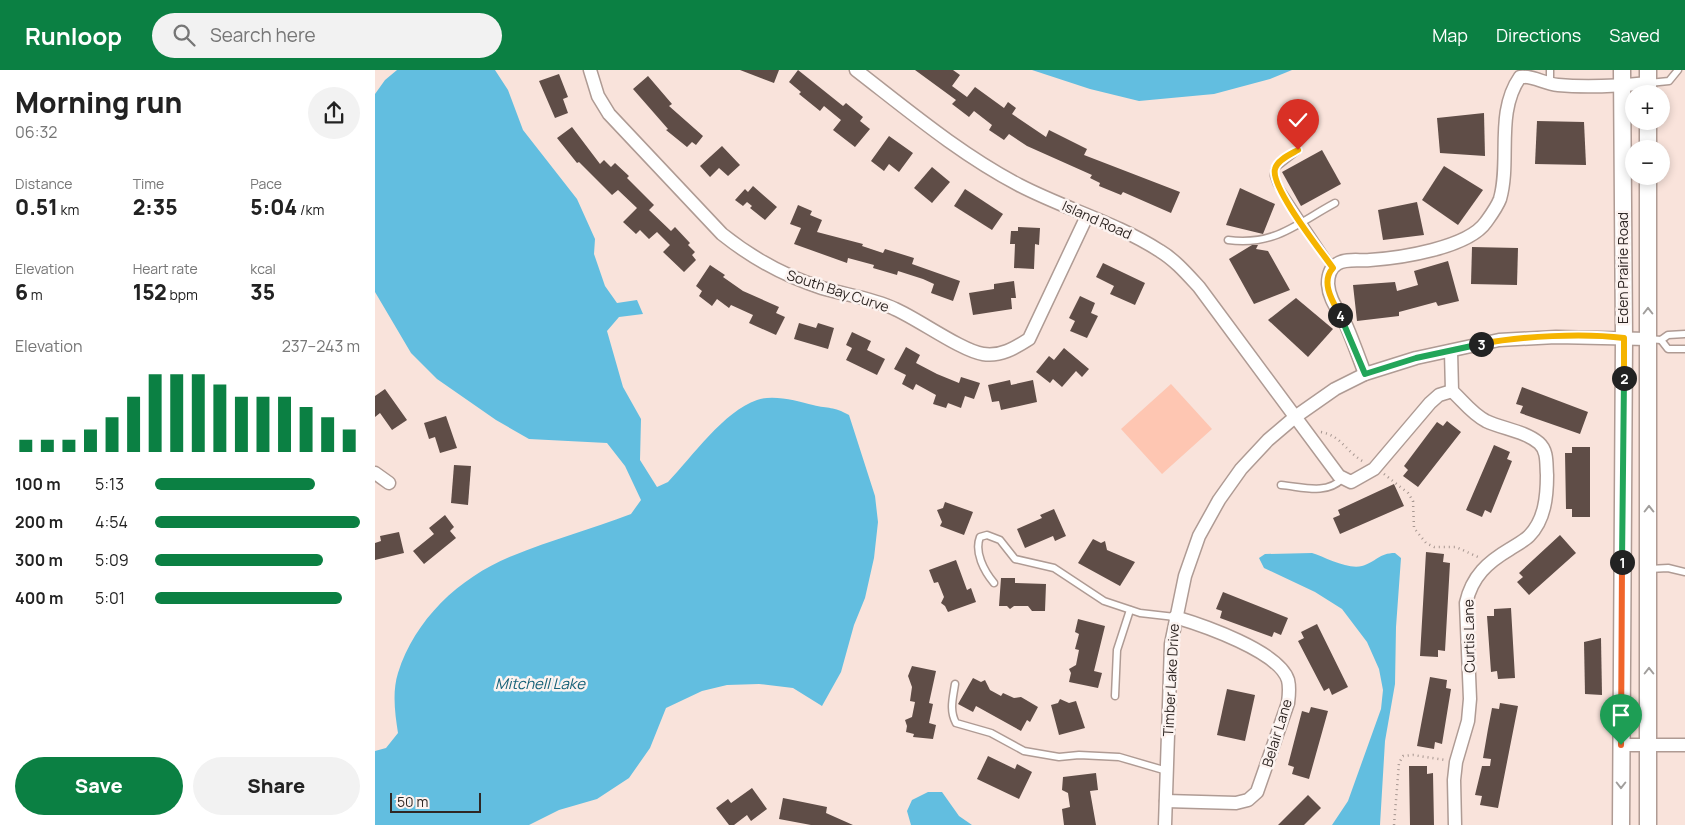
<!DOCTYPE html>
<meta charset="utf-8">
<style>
:root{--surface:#fff;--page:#f2f2f2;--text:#222;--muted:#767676;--accent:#0b8043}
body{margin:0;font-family:Manrope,sans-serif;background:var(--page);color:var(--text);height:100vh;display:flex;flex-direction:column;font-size:19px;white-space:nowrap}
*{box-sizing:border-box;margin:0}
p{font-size:16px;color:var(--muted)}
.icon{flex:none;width:28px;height:28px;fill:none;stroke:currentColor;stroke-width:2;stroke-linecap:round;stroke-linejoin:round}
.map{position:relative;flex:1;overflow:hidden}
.panel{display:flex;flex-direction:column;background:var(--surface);width:375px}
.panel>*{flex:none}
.tools{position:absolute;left:1250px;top:15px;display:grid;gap:10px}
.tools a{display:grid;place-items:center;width:45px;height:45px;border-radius:50%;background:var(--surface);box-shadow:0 2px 8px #0003;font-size:25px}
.scale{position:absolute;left:15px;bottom:12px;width:91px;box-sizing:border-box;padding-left:5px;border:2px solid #2f2724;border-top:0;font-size:14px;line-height:18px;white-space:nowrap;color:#2f2724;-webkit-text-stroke:4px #fcf3f0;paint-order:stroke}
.pin{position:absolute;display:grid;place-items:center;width:42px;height:42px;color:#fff;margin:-51px -21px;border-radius:50% 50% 50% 0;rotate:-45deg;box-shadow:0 0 5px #0007}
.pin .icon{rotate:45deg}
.km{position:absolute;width:25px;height:25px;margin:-12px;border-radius:50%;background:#222;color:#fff;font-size:14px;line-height:25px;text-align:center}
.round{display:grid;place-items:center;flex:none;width:52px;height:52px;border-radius:26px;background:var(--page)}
.overview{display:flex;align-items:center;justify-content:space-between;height:85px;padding:0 15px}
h1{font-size:28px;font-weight:800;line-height:38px}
.figures{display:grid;grid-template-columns:repeat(3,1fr);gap:8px;height:85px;padding:5px 15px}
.figures div{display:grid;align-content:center}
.figures b{font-size:21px;font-weight:800}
.figures small{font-size:14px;font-weight:400}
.figures p{font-size:14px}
.chart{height:140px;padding:10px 15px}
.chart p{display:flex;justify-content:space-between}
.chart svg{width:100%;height:90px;margin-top:5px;stroke:var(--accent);stroke-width:6}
.cta{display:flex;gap:10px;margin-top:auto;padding:10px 15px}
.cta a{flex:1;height:58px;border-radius:30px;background:var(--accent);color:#fff;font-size:20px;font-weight:800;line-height:58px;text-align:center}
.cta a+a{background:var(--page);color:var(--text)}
ul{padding:0 15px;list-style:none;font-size:16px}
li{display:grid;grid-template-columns:80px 60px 1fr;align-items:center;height:38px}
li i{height:12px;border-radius:6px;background:var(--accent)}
header{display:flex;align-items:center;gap:30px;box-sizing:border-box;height:70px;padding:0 25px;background:var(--accent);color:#fff}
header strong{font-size:24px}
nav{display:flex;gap:28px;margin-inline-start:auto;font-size:18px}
.search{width:350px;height:45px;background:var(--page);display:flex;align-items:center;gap:12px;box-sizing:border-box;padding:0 18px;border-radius:28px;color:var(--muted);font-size:19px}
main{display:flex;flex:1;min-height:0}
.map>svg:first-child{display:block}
.green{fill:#fec6b2}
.water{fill:#62bee0}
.building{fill:#5f4d47}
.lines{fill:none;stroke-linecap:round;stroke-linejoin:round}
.service-casing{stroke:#af9b94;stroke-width:9}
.minor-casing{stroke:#af9b94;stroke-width:15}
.secondary-casing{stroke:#af9b94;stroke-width:19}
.path{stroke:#a79791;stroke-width:2.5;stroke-dasharray:1 4;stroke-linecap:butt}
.service{stroke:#fff;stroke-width:6}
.minor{stroke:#fff;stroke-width:12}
.secondary{stroke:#fff;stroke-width:16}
.oneway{stroke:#a19e9c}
.split-1-casing{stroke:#fff;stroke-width:10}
.split-2-casing{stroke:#fff;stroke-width:10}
.split-3-casing{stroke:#fff;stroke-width:10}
.split-4-casing{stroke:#fff;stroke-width:10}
.split-5-casing{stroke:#fff;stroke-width:10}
.split-1{stroke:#f0652b;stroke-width:6}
.split-2{stroke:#22a559;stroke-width:6}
.split-3{stroke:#f5b400;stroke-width:6}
.split-4{stroke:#22a559;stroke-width:6}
.split-5{stroke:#f5b400;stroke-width:6}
.labels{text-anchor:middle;stroke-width:5;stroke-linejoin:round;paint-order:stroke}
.street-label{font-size:14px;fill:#2f2724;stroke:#fcf3f0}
.water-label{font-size:15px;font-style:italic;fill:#176178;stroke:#fcf3f0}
</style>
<header>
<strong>Runloop</strong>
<div class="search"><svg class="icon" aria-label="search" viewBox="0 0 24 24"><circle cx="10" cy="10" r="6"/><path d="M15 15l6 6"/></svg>Search here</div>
<nav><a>Map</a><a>Directions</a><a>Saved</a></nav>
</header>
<main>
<section class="panel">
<div class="overview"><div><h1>Morning run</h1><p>06:32</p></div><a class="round"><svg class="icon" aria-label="share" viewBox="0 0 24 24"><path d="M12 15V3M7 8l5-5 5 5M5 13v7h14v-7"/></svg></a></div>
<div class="figures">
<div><p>Distance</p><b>0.51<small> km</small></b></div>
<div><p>Time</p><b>2:35</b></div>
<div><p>Pace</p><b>5:04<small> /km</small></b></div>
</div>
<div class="figures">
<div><p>Elevation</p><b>6<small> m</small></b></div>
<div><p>Heart rate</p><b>152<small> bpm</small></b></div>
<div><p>kcal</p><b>35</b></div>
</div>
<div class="chart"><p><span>Elevation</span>237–243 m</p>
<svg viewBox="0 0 160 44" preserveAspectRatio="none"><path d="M5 44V38M15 44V38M25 44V38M35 44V33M45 44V27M55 44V17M65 44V6M75 44V6M85 44V6M95 44V11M105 44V17M115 44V17M125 44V17M135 44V22M145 44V27M155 44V33"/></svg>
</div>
<ul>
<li><b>100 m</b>5:13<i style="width:78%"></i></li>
<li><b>200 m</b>4:54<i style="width:100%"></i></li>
<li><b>300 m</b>5:09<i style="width:82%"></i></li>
<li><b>400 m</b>5:01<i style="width:91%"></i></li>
</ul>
<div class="cta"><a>Save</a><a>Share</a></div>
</section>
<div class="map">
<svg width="1310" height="755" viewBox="0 0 1310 755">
<rect width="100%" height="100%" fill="#f9e3db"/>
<path class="green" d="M796 314 837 359 787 404 746 359Z"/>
<g class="water">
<path d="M22 0H120L133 20 148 60 202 129 220 169 219 184 230 216 242 233 262 230 268 244 244 247 232 261 248 317 266 349 265 390 282 417 293 412C317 387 349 341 382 330 398 324 423 331 438 335 454 339 458 336 474 345L500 426 503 452 499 488 490 528 479 555 466 602 447 636 418 618 384 614 352 615 327 621 291 638 275 678 254 708 222 729 184 740 154 755H0V681L11 678 23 663C20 644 17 622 23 603 40 549 85 507 137 486 176 470 216 459 256 444L266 430 250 396 232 373 154 369 121 350 62 309 36 283 0 222V24L10 10Z"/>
<path d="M657 0H917L895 9 839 24 764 31 715 19Z"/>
<path d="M937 483C950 487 973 500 987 496 1001 492 1004 483 1020 483L1026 488 1021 557 1020 614 1010 671 1005 755H957L973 731 1006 639 1008 620 1004 599 992 572 967 539 940 522 889 498 884 488 890 484Z"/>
<path d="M553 722H567L584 746 597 755H536L532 741 537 730Z"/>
</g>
<g class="building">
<path d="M365 0H404L399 13Z"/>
<path d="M423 0 468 36 471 33 488 47 485 51 495 59 480 77 458 60 466 50 449 36 445 41 424 24 426 22 414 12Z"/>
<path d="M540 0H578L585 5 577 16 592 27 600 17 629 38 633 32 641 38 637 44 671 67 674 60 712 79 709 85 805 122 796 143 748 122 746 125 724 116 725 113 715 108 717 105 652 76 634 64 629 70 614 60 617 55 599 41 594 47 577 34 581 30Z"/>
<path d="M184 4 193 27 188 29 193 43 180 48 164 11Z"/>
<path d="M273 6 297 34 294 36 328 66 321 75 317 72 312 77 291 60 293 59 258 19Z"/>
<path d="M1109 43 1110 86 1065 83 1062 48Z"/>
<path d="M1162 51 1209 52 1211 95 1160 94Z"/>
<path d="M197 57 225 94 229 90 236 97 240 93 254 106 252 108 279 135 274 140 296 161 300 157 315 173 313 175 320 182 317 185 321 190 309 202 288 182 295 175 282 162 274 169 265 160 261 164 248 152 262 138 243 120 237 125 204 92 202 93 182 68Z"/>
<path d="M514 66 538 83 524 102 514 94 509 101 496 91Z"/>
<path d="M347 76 365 95 353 106 344 98 335 107 325 96Z"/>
<path d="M947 80 966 114 926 136 907 102Z"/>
<path d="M1069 96 1108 120 1083 155 1047 130Z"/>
<path d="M557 97 575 112 557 133 539 118Z"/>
<path d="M378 116 402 137 390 150 375 138 377 136 372 132 368 136 360 130 370 119 373 122Z"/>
<path d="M865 118 900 134 888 164 851 155Z"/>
<path d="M590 119 628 144 617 160 579 136Z"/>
<path d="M1042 132 1049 165 1008 170 1003 140Z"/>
<path d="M423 135 437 141 435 145 447 150 442 162 488 174 487 176 508 183 510 179 539 188 537 194 585 211 578 231 556 223 559 214 548 209 523 201 522 205 498 198 499 195 473 188 472 193 419 174 426 158 415 154Z"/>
<path d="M643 157 665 158 664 175 660 174 659 199 639 198 640 174H635L636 161H643Z"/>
<path d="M877 175H883L881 179 893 181 915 220 879 234 854 189Z"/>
<path d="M1097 177 1143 178 1142 215 1096 214Z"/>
<path d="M1073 191 1084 231 1063 236 1061 232 1024 242V246L982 251 978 215 1020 212 1022 221 1043 215 1039 201Z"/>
<path d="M728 193 770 213 760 235 735 224 739 216 721 207Z"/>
<path d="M335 195 350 205 348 207 368 221 404 237 401 243 410 247 401 265 374 253 378 245 356 235 354 238 342 229 337 236 324 226 327 221 321 216Z"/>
<path d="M639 211 641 228H636L637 239 598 245 594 223 619 219V214Z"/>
<path d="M705 226 720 233 716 243 723 246 712 268 695 261 700 251 694 248Z"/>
<path d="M921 228 958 259 933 287 893 250Z"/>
<path d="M424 253 441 258 443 253 459 258 453 279 419 269Z"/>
<path d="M477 262 496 271 492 280 510 289 502 305 471 290 477 278 471 275Z"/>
<path d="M531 277 545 285 541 293 562 304 584 313 586 307 605 313 599 329 590 326 586 338 573 333 571 338 558 334 561 325 541 314 538 320 527 314 531 305 519 299Z"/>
<path d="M689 278 714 299 707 307 701 301 687 317 678 309 675 313 661 302 674 286 679 290Z"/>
<path d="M635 310 636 315 658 310 662 332 626 340 624 331 617 332 613 315Z"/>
<path d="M1147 317 1213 342 1205 364 1145 343 1148 336 1141 334Z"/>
<path d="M10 319 32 350 17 360 5 343 0 347V326Z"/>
<path d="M71 346 82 378 65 383 60 367 54 369 49 353Z"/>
<path d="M1072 351 1086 362 1043 417 1028 406 1033 400 1029 396 1062 352 1068 356Z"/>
<path d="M1119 375 1135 382 1132 389 1137 391 1116 443 1110 440 1107 447 1091 440Z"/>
<path d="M1197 377H1215V447H1197V439H1191L1190 383H1197Z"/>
<path d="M79 395 96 396 93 435 76 433Z"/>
<path d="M1019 414 1029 436 965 464 958 448 965 445 963 440Z"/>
<path d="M570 432 598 442 589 465 565 456 567 452 562 440 568 438Z"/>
<path d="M679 439 691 466 680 471 678 466 650 478 642 459 667 448 665 445Z"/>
<path d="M70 445 79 457 75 461 81 468 49 494 38 481 59 464 54 458Z"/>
<path d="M24 462 29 483 0 490V473L6 471 5 466Z"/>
<path d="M1185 465 1201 483 1154 525 1142 512 1148 507 1144 503Z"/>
<path d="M718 469 726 473 730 471 732 480 760 492 745 516 703 493Z"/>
<path d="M1051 482 1069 484 1068 492 1075 493 1070 581 1063 580V587L1045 586Z"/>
<path d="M581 490 592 520 596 518 601 532 573 542 570 536 566 533 569 527 563 512 559 513 554 500Z"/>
<path d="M626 508H640V513L671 514 670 541H657L653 536H639L635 539 632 536H624Z"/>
<path d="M848 522 913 548 906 565 899 562 897 567 845 548 847 541 841 539Z"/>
<path d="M1136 538 1140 608 1123 609 1122 601 1116 602 1112 546H1119V539Z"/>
<path d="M703 549 730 556 719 601 727 603 723 618 694 612 696 603 694 599 701 595 704 580 700 579 704 564 700 562Z"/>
<path d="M942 554 973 617 957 625 954 618 949 621 923 571 929 568 926 562Z"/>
<path d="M1226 568 1227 625 1210 624 1209 572Z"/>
<path d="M537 596 561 601 554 633 558 634 554 653 561 655 558 669 538 667 539 664 531 662 532 656 530 650 537 647 540 632 535 631 537 617 533 606Z"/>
<path d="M1055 607 1072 610 1071 618 1076 619 1067 674 1060 672 1059 679 1042 676Z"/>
<path d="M598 608 606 612 610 610 615 620 626 626 628 623 639 628 646 627 663 637 655 652 652 650 646 661 601 636 598 642 583 634Z"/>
<path d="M852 619 880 625 870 671 842 665Z"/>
<path d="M685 629 694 633 701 631 710 658 684 665 676 635 683 633Z"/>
<path d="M1125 633 1143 636 1123 738 1105 735 1107 726 1100 725 1107 696H1115L1116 689 1108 688 1113 659 1117 638 1124 639Z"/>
<path d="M936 637 953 641 934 709 917 704 919 697 913 695 927 641 934 643Z"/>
<path d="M613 686 640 699 642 694 657 702 644 729 602 709Z"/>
<path d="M1034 696H1052V704L1058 703 1059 755H1035Z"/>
<path d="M721 703 723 720 715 721 721 755H689L687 739 695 737 693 723 687 720 688 707Z"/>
<path d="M377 718 392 739 376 751 372 745 359 755H354L341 738 353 729 356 733Z"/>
<path d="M933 725 946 738 929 755H903Z"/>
<path d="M408 728 452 737 451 743 478 755H436L404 749Z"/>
</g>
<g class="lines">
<g class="service-casing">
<g id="service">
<path d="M1175 0V14"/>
<path d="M1274 13 1294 11 1303 0"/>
<path d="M923 80 900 98 899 106 902 114 958 198"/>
<path d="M853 170C900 176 921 154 960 133"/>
<path d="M1274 269 1286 270 1293 265 1310 264"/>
<path d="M1286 270 1293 279H1310"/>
<path d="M906 415C928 417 951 425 967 409"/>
<path d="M1274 499 1293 498 1310 502"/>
<path d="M619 513C609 501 599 482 605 467L612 465 625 470 640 489 679 498 729 531 765 543 800 547"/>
<path d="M580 614C578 628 574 640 581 653L616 663 649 681 684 687 704 685 744 687 792 701"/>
<path d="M740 626 742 580 755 540"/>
</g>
</g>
<g class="minor-casing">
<g id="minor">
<path d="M215 0 223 26 234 44 347 164C377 188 409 206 447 218 471 225 497 228 520 239 543 249 587 281 608 284 625 287 640 278 654 269L712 146"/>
<path d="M481 0C534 41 585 84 644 115 690 139 742 153 785 181 800 190 812 204 824 217L964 406 976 412 999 399 1055 333 1064 325 1077 321"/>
<path d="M1076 281 1077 321C1088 331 1097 344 1111 351 1128 359 1150 361 1164 373 1173 381 1171 394 1172 405 1172 426 1170 450 1154 466 1149 471 1141 475 1135 479 1113 492 1097 506 1091 533L1095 629 1093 651 1081 692 1079 710 1080 755"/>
<path d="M990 304C984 288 978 271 971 255 964 241 954 230 953 214 953 206 955 198 962 194 970 188 985 191 995 190 1025 188 1093 178 1111 152 1116 145 1122 137 1125 129 1136 90 1120 43 1145 7 1158 5 1169 14 1183 15 1213 18 1243 16 1273 13"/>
<path d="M0 403 14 413"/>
<path d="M1246 675H1310"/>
<path d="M791 731 861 733 873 730 882 722 913 633C914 625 915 618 913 610 904 581 827 555 800 547"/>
<path d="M790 755 796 574 810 506 824 466 844 430 866 399 893 370 920 347 960 319 990 304 1041 288 1124 270 1181 267 1273 269"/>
</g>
</g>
<g class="secondary-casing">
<g id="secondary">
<path d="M1273 0V24"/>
<path d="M1273 51V79"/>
<path d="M1246 755 1249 269 1247 0"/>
<path d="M1273 755V106"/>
</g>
</g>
<g class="path">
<path d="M1287 46V29"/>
<path d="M1287 101V84"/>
<path d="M946 362C967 366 971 382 989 392"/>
<path d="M1009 404 1033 423 1038 431 1039 458 1051 473 1059 477H1081L1103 487"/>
<path d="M1019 755 1024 693 1028 686 1038 685 1070 690"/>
</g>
<use href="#service" class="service"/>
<use href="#minor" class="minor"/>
<use href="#secondary" class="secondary"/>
</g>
<defs><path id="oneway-chevron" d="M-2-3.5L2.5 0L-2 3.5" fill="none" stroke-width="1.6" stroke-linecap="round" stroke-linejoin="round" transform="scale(1.25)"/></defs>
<g class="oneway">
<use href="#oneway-chevron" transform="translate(1273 241) rotate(-90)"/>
<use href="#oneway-chevron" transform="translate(1274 439) rotate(-90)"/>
<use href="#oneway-chevron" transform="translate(1274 601) rotate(-90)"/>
<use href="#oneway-chevron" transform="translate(1246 715) rotate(90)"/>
</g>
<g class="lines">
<g class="split-1-casing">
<path id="split-1" d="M1246 675 1247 492"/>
</g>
<g class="split-2-casing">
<path id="split-2" d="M1247 492 1249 308"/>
</g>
<g class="split-3-casing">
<path id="split-3" d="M1106 274C1146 266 1208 263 1249 268V308"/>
</g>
<g class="split-4-casing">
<path id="split-4" d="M965 245 990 304 1041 288 1106 274"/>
</g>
<g class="split-5-casing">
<path id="split-5" d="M923 80C916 84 902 90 900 99 895 117 946 181 958 198 945 212 958 232 965 245"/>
</g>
<use href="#split-1" class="split-1"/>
<use href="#split-2" class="split-2"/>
<use href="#split-3" class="split-3"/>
<use href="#split-4" class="split-4"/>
<use href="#split-5" class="split-5"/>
</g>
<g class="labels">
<g class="street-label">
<text transform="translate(722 150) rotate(24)" y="5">Island Road</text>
<text transform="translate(1248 198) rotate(-90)" y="5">Eden Prairie Road</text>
<text transform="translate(463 221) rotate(18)" y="5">South Bay Curve</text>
<text transform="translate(1094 566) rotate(-91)" y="5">Curtis Lane</text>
<text transform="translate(796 610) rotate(-87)" y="5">Timber Lake Drive</text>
<text transform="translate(902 663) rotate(-73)" y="5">Belair Lane</text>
</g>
<g class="water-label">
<text x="165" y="619">Mitchell Lake</text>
</g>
</g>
</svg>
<div class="tools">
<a>+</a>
<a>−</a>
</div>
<div class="scale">50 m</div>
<div class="pin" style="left:1246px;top:675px;background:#1e9e55"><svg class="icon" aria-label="arrive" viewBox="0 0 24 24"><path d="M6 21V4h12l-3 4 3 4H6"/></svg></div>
<div class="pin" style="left:923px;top:80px;background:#d93025"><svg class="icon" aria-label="check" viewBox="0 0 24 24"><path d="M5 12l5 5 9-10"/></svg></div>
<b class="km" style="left:1247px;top:492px">1</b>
<b class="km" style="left:1249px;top:308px">2</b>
<b class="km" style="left:1106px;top:274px">3</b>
<b class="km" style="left:965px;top:245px">4</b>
</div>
</main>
